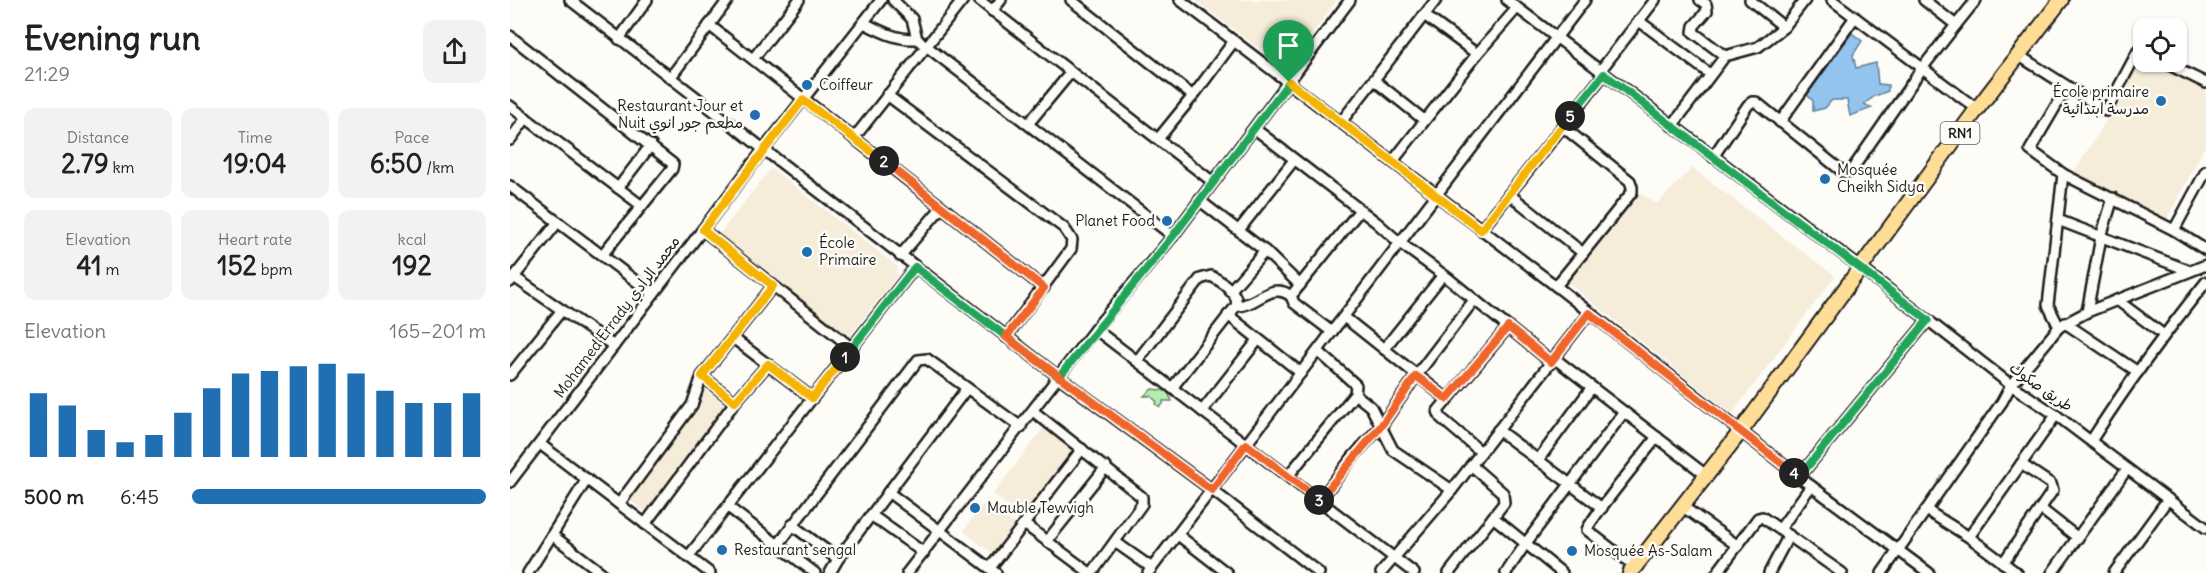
<!DOCTYPE html>
<meta charset="utf-8">
<style>
:root{--surface:#fff;--page:#f2f2f2;--text:#222;--muted:#767676;--accent:#1f6fb2}
body{margin:0;font-family:Delius,"Playpen Sans Arabic",sans-serif;background:var(--page);color:var(--text);height:100vh;display:flex;flex-direction:column;font-size:22px;white-space:nowrap}
*{box-sizing:border-box;margin:0}
p{font-size:20px;color:var(--muted)}
.icon{flex:none;width:33px;height:33px;fill:none;stroke:currentColor;stroke-width:2;stroke-linecap:round;stroke-linejoin:round}
.map{position:relative;flex:1;overflow:hidden}
.sheet{display:flex;flex-direction:column;background:var(--surface);width:510px}
.sheet>*{flex:none}
.tools{position:absolute;left:1623px;top:18px;display:grid;gap:12px}
.tools a{display:grid;place-items:center;width:54px;height:54px;border-radius:12px;background:var(--surface);box-shadow:0 2px 4px #0004;font-size:30px}
.pin{position:absolute;display:grid;place-items:center;width:51px;height:51px;color:#fff;margin:-62px -26px;border-radius:50% 50% 50% 0;rotate:-45deg;box-shadow:0 0 6px #0007}
.pin .icon{rotate:45deg}
.km{position:absolute;width:30px;height:30px;margin:-15px;border-radius:50%;background:#222;color:#fff;font-size:16px;line-height:30px;text-align:center}
.round{display:grid;place-items:center;flex:none;width:63px;height:63px;border-radius:12px;background:var(--page)}
.head{display:flex;align-items:center;justify-content:space-between;height:102px;padding:0 24px}
h1{font-size:33px;font-weight:800;line-height:45px}
.metrics{display:grid;grid-template-columns:repeat(3,1fr);gap:9px;height:102px;padding:6px 24px}
.metrics div{display:grid;align-content:center;border-radius:12px;background:var(--page);text-align:center}
.metrics b{font-size:26px;font-weight:800}
.metrics small{font-size:16px;font-weight:400}
.metrics p{font-size:16px}
.chart{height:168px;padding:12px 24px}
.chart p{display:flex;justify-content:space-between}
.chart svg{width:100%;height:108px;margin-top:6px;stroke:var(--accent);stroke-width:6}
ul{padding:0 24px;list-style:none;font-size:20px}
li{display:grid;grid-template-columns:96px 72px 1fr;align-items:center;height:45px}
li i{height:15px;border-radius:8px;background:var(--accent)}
main{display:flex;flex:1;min-height:0}
.map>svg:first-child{display:block}
.built{fill:#f6ecda}
.green{fill:#b2edb1;stroke:#678466;stroke-width:1.5}
.water{fill:#92c4ee;stroke:#63819a;stroke-width:1.5}
.lines{fill:none;stroke-linecap:round;stroke-linejoin:round}
.minor-casing{stroke:#1c1c1c;stroke-width:14}
.highway-casing{stroke:#1c1c1c;stroke-width:18}
.minor{stroke:#fdfcf7;stroke-width:9}
.highway{stroke:#fedd96;stroke-width:14}
.split-1-casing{stroke:#fff;stroke-width:12}
.split-2-casing{stroke:#fff;stroke-width:12}
.split-3-casing{stroke:#fff;stroke-width:12}
.split-4-casing{stroke:#fff;stroke-width:12}
.split-5-casing{stroke:#fff;stroke-width:12}
.split-6-casing{stroke:#fff;stroke-width:12}
.split-1{stroke:#22a559;stroke-width:8}
.split-2{stroke:#f5b400;stroke-width:8}
.split-3{stroke:#f0652b;stroke-width:8}
.split-4{stroke:#f0652b;stroke-width:8}
.split-5{stroke:#22a559;stroke-width:8}
.split-6{stroke:#f5b400;stroke-width:8}
.poi-dot{fill:#1f6fb2;stroke:#fdfcf7;stroke-width:2}
.labels{text-anchor:middle;stroke-width:5;stroke-linejoin:round;paint-order:stroke}
.shield{fill:#fdfcf7;stroke:#605f5e;stroke-width:1.5}
.shield-label{font-size:14px;font-weight:bold;fill:#1c1c1c}
.poi-label{font-size:15px;fill:#1c1c1c;stroke:#fdfcf7;text-anchor:start}
.street-label{font-size:15px;fill:#1c1c1c;stroke:#fdfcf7}
</style>
<main>
<section class="sheet">
<div class="head"><div><h1>Evening run</h1><p>21:29</p></div><a class="round"><svg class="icon" aria-label="share" viewBox="0 0 24 24"><path d="M12 15V3M7 8l5-5 5 5M5 13v7h14v-7"/></svg></a></div>
<div class="metrics">
<div><p>Distance</p><b>2.79<small> km</small></b></div>
<div><p>Time</p><b>19:04</b></div>
<div><p>Pace</p><b>6:50<small> /km</small></b></div>
</div>
<div class="metrics">
<div><p>Elevation</p><b>41<small> m</small></b></div>
<div><p>Heart rate</p><b>152<small> bpm</small></b></div>
<div><p>kcal</p><b>192</b></div>
</div>
<div class="chart"><p><span>Elevation</span>165–201 m</p>
<svg viewBox="0 0 160 44" preserveAspectRatio="none"><path d="M5 44V18M15 44V23M25 44V33M35 44V38M45 44V35M55 44V26M65 44V16M75 44V10M85 44V9M95 44V7M105 44V6M115 44V10M125 44V17M135 44V22M145 44V22M155 44V18"/></svg>
</div>
<ul>
<li><b>500 m</b>6:45<i style="width:100%"></i></li>
</ul>
</section>
<div class="map">
<svg width="1696" height="573" viewBox="0 0 1696 573">
<rect width="100%" height="100%" fill="#fdfcf7"/>
<filter id="ink" filterUnits="userSpaceOnUse"><feTurbulence type="fractalNoise" baseFrequency=".0167" numOctaves="2"/><feDisplacementMap in="SourceGraphic" scale="12" xChannelSelector="R" yChannelSelector="G"/><feConvolveMatrix kernelMatrix="1 2 1 2 8 2 1 2 1" color-interpolation-filters="sRGB"/></filter>
<g filter="url(#ink)">
<g class="built">
<path d="M685 0H827L776 69Z"/>
<path d="M1632 53 1633 54 1634 62H1647L1696 88V144L1656 221 1564 172 1600 114Z"/>
<path d="M261 168 388 267 386 271 389 274 337 339 207 237Z"/>
<path d="M1182 168 1325 276 1222 414 1056 281 1128 192 1147 204Z"/>
<path d="M196 390 217 405 139 514 118 499Z"/>
<path d="M536 425 568 450 514 518 483 494Z"/>
<path d="M475 502 507 526 484 555 453 531Z"/>
</g>
<path class="green" d="M642 389 657 391 662 401H653V404L650 407 646 404 647 402 641 396H634Z"/>
<path class="water" d="M1342 33 1352 41 1343 55 1346 68 1366 63 1368 84 1378 85V91L1365 96 1354 104 1362 108 1340 116 1337 100H1322L1315 108 1303 111V101L1297 95Z"/>
<g class="lines">
<g class="minor-casing">
<g id="minor">
<path d="M60 0 549 377 702 490 809 573"/>
<path d="M383 0 402 19 407 39"/>
<path d="M469 0 561 72"/>
<path d="M561 0 683 96 724 41"/>
<path d="M670 0 1046 286 1289 477 1419 573"/>
<path d="M997 0 1351 268 1501 385 1546 415 1696 528"/>
<path d="M1190 0 1196 4 1197 11 1184 26 1183 32 1215 56"/>
<path d="M1240 0 1274 27"/>
<path d="M1322 0 1467 109"/>
<path d="M1414 0 1446 25 1466 0"/>
<path d="M482 11 491 0"/>
<path d="M914 15 967 54"/>
<path d="M1129 21 1200 74"/>
<path d="M354 23C372 32 387 40 407 39L663 236"/>
<path d="M199 25 432 207"/>
<path d="M0 36 163 164 162 169 92 255"/>
<path d="M109 39 137 0"/>
<path d="M1508 55 1596 111 1628 51 1634 52"/>
<path d="M243 59 289 0"/>
<path d="M1653 62 1696 83"/>
<path d="M1090 71 1145 0"/>
<path d="M160 78 218 0"/>
<path d="M864 80 914 120"/>
<path d="M377 95 554 228 562 240 561 249 496 337"/>
<path d="M0 106 132 206"/>
<path d="M831 122 926 0"/>
<path d="M1270 122 1345 17"/>
<path d="M518 124 561 72 703 182"/>
<path d="M1052 126 1120 181 1122 187V192L1073 253"/>
<path d="M1162 126 1215 56 1248 47 1274 27 1295 0"/>
<path d="M745 129 866 222 890 243 939 279 1041 362"/>
<path d="M344 138 453 0"/>
<path d="M648 139 683 96"/>
<path d="M0 140 16 118"/>
<path d="M1203 157 1238 105 1242 102H1246L1333 172 1341 171 1413 67 1446 25"/>
<path d="M883 161 967 54 1007 8"/>
<path d="M1696 171 1664 230 1696 250"/>
<path d="M1553 174 1664 230"/>
<path d="M0 186 143 294"/>
<path d="M108 188 141 145"/>
<path d="M999 194 1073 253 1046 286"/>
<path d="M689 200 755 251 790 285"/>
<path d="M1548 220 1680 271"/>
<path d="M193 230 342 348"/>
<path d="M729 230 784 160"/>
<path d="M971 230 1094 74"/>
<path d="M390 256 432 207 534 288"/>
<path d="M4 277 104 346"/>
<path d="M0 282 48 222"/>
<path d="M720 291 755 251"/>
<path d="M1607 300 1654 335"/>
<path d="M726 306C746 307 761 280 781 296"/>
<path d="M1577 312 1591 237 1603 198"/>
<path d="M718 315 791 373"/>
<path d="M834 317 937 399"/>
<path d="M1555 323 1628 372"/>
<path d="M1549 327 1538 305 1553 174 1520 150 1557 87"/>
<path d="M585 329 904 573"/>
<path d="M822 332 784 303 781 296 850 210"/>
<path d="M223 338 302 398"/>
<path d="M874 349 933 275"/>
<path d="M1044 358 1196 475"/>
<path d="M627 361 690 279 701 276C711 281 730 293 726 306L662 388"/>
<path d="M0 375 52 310"/>
<path d="M192 376 225 402"/>
<path d="M845 394 861 407 883 450 942 490"/>
<path d="M523 411 632 497V504L582 573"/>
<path d="M692 411 748 340"/>
<path d="M988 430 1092 508"/>
<path d="M1581 441C1616 386 1655 333 1696 282"/>
<path d="M30 444 200 573"/>
<path d="M971 452 931 418 928 411 998 327"/>
<path d="M1028 460 1082 387"/>
<path d="M778 476 845 394 846 385 808 351"/>
<path d="M1289 477 1418 320"/>
<path d="M0 482 254 149 371 0"/>
<path d="M378 492 486 573"/>
<path d="M810 500 842 458 871 426 906 376 964 300"/>
<path d="M109 504 182 405 192 376 263 286"/>
<path d="M1172 506 1228 546"/>
<path d="M218 507 305 573"/>
<path d="M1531 509 1568 538"/>
<path d="M1416 510 1459 537 1546 415"/>
<path d="M361 515 414 553"/>
<path d="M983 517 1052 573"/>
<path d="M135 524 225 402 258 364"/>
<path d="M514 524 580 573"/>
<path d="M282 525 328 559"/>
<path d="M1270 529 1301 486"/>
<path d="M42 535 92 573"/>
<path d="M668 535 717 573"/>
<path d="M1459 537 1507 573"/>
<path d="M537 541 596 467"/>
<path d="M605 542 642 568"/>
<path d="M268 545 408 360 417 359 511 427"/>
<path d="M178 557 405 267"/>
<path d="M1493 563 1543 490 1541 484 1511 464"/>
<path d="M1125 567 1077 530C1078 522 1137 450 1147 437"/>
<path d="M480 568 572 449"/>
<path d="M18 573 77 479"/>
<path d="M320 573 328 559 457 388"/>
<path d="M397 573 585 329 663 236 840 0"/>
<path d="M638 573 1075 0"/>
<path d="M871 573 942 490 1079 313"/>
<path d="M939 573 994 503 993 493 961 465"/>
<path d="M996 573 1016 543 1114 412"/>
<path d="M1207 573 1248 518 1252 517 1332 573"/>
<path d="M1259 573 1279 535"/>
<path d="M1372 573 1492 402 1501 385 1549 327 1577 312 1696 265"/>
<path d="M1542 573 1617 469"/>
<path d="M1604 573 1658 499"/>
</g>
</g>
<g class="highway-casing">
<path id="highway" d="M1120 573 1231 431 1467 109 1551 0"/>
</g>
<use href="#minor" class="minor"/>
<use href="#highway" class="highway"/>
</g>
</g>
<g class="lines" filter="url(#ink)">
<g class="split-1-casing">
<path id="split-1" d="M335 357 405 267 549 377 663 236 779 82"/>
</g>
<g class="split-2-casing">
<path id="split-2" d="M335 357 302 398 258 364 225 402 192 376 263 286 193 230 293 100 374 161"/>
</g>
<g class="split-3-casing">
<path id="split-3" d="M374 161 534 288 496 337 702 490 736 444 809 500"/>
</g>
<g class="split-4-casing">
<path id="split-4" d="M809 500 871 426 906 376 937 399 998 327 1041 362 1079 313 1284 473"/>
</g>
<g class="split-5-casing">
<path id="split-5" d="M1060 116 1094 74 1418 320 1289 477 1284 473"/>
</g>
<g class="split-6-casing">
<path id="split-6" d="M779 82 971 230 1060 116"/>
</g>
<use href="#split-1" class="split-1"/>
<use href="#split-2" class="split-2"/>
<use href="#split-3" class="split-3"/>
<use href="#split-4" class="split-4"/>
<use href="#split-5" class="split-5"/>
<use href="#split-6" class="split-6"/>
</g>
<g class="poi-dot">
<circle cx="297" cy="85" r="6"/>
<circle cx="1651" cy="101" r="6"/>
<circle cx="245" cy="115" r="6"/>
<circle cx="1315" cy="179" r="6"/>
<circle cx="657" cy="221" r="6"/>
<circle cx="297" cy="252" r="6"/>
<circle cx="465" cy="508" r="6"/>
<circle cx="212" cy="550" r="6"/>
<circle cx="1062" cy="551" r="6"/>
</g>
<g class="labels">
<rect class="shield" x="1430.5" y="122" width="39" height="22" rx="4.5"/>
<g class="shield-label">
<text x="1450" y="138">RN1</text>
</g>
<g class="poi-label">
<text x="309" y="90">Coiffeur</text>
<text x="1639" y="97" text-anchor="end">École primaire<tspan x="1639" dy="17">مدرسة ابتدائية</tspan></text>
<text x="233" y="111" text-anchor="end">Restaurant Jour et<tspan x="233" dy="17">Nuit مطعم جور انوي</tspan></text>
<text x="1327" y="175">Mosquée<tspan x="1327" dy="17">Cheikh Sidya</tspan></text>
<text x="645" y="226" text-anchor="end">Planet Food</text>
<text x="309" y="248">École<tspan x="309" dy="17">Primaire</tspan></text>
<text x="477" y="513">Mauble Tewvigh</text>
<text x="224" y="555">Restaurant sengal</text>
<text x="1074" y="556">Mosquée As-Salam</text>
</g>
<g class="street-label">
<text transform="translate(107 317) rotate(-53)" y="5">Mohamed Errady محمد الرادي</text>
<text transform="translate(1531 387) rotate(35)" y="5">طريق صكوك</text>
</g>
</g>
</svg>
<div class="tools">
<a><svg class="icon" aria-label="locate" viewBox="0 0 24 24"><circle cx="12" cy="12" r="6"/><path d="M12 2v4M12 18v4M2 12h4M18 12h4"/></svg></a>
</div>
<div class="pin" style="left:779px;top:82px;background:#1e9e55"><svg class="icon" aria-label="arrive" viewBox="0 0 24 24"><path d="M6 21V4h12l-3 4 3 4H6"/></svg></div>
<b class="km" style="left:335px;top:357px">1</b>
<b class="km" style="left:374px;top:161px">2</b>
<b class="km" style="left:809px;top:500px">3</b>
<b class="km" style="left:1284px;top:473px">4</b>
<b class="km" style="left:1060px;top:116px">5</b>
</div>
</main>
